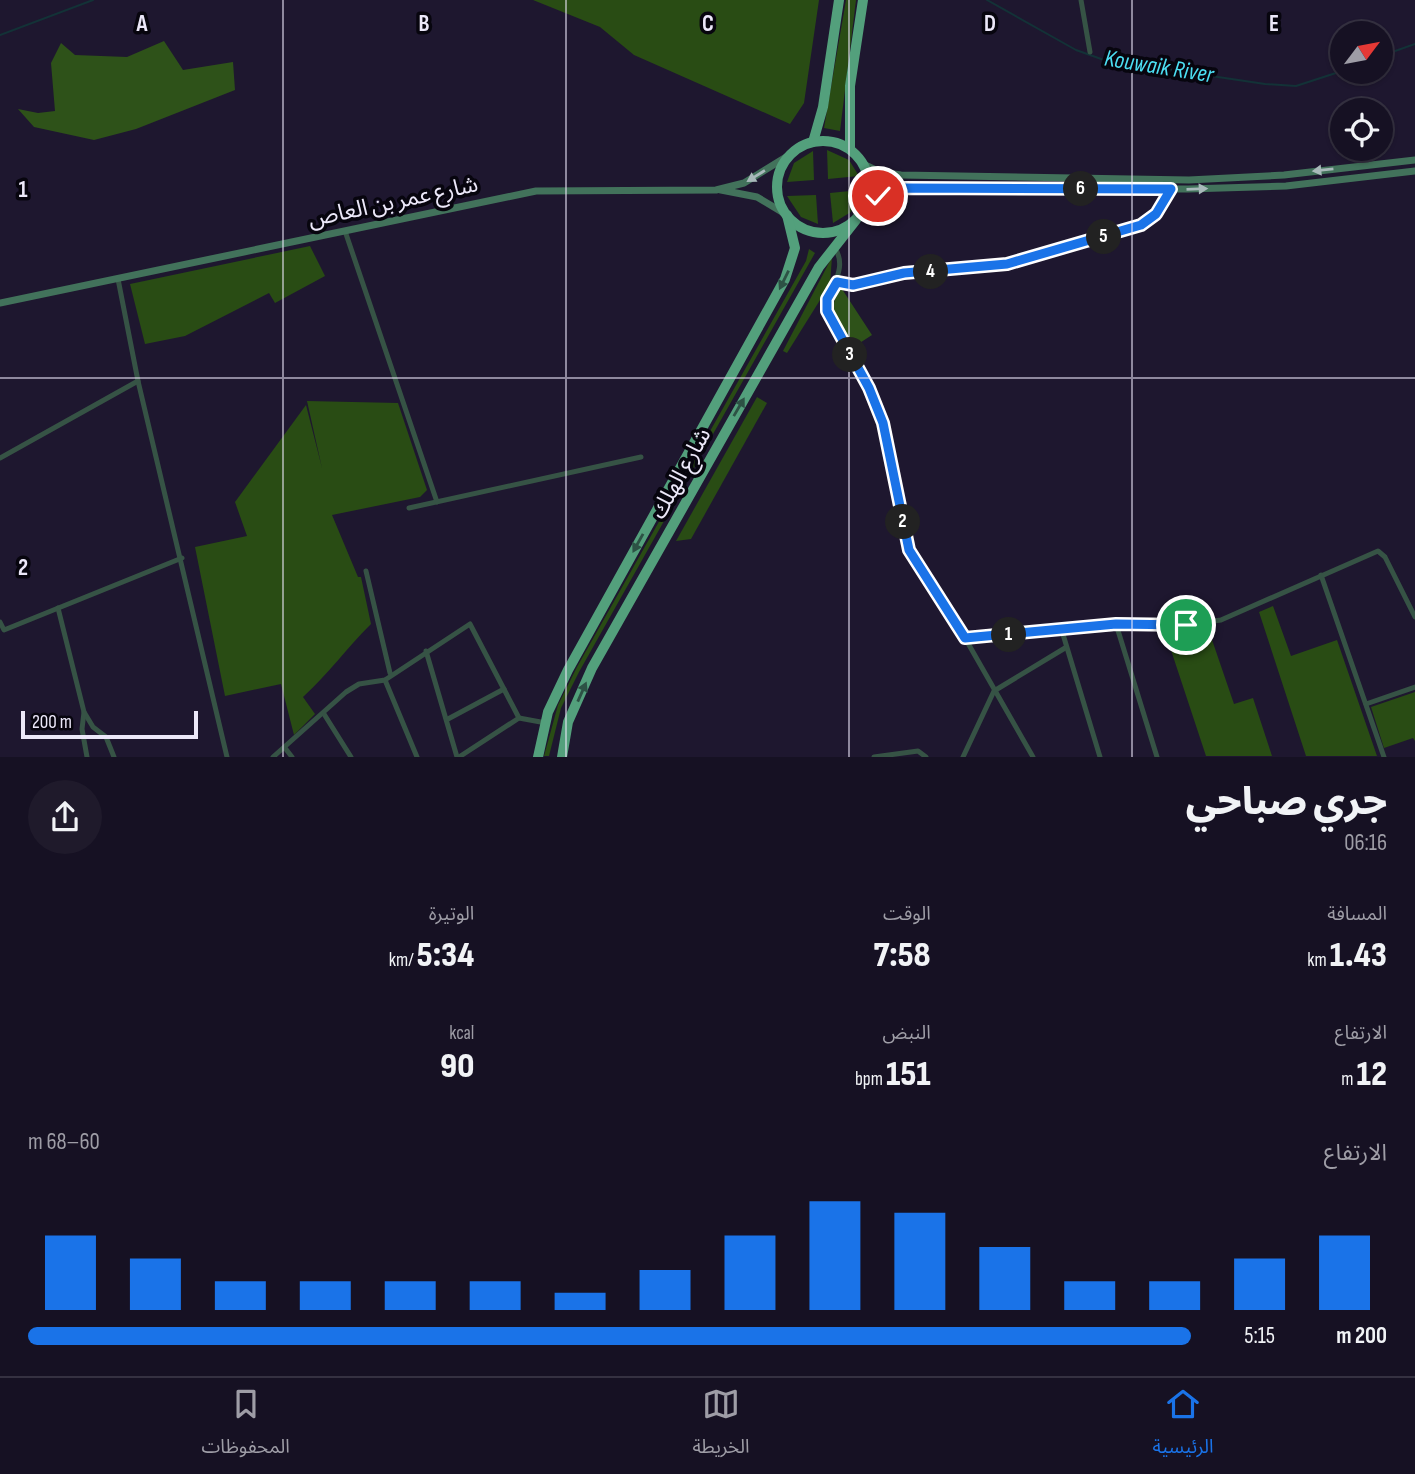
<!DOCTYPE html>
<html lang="ar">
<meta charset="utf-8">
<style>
:root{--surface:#161123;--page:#1f1a2b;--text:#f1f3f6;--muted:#9e9da6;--line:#353141;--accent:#1a73e8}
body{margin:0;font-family:"Sofia Sans Condensed","Noto Sans Arabic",sans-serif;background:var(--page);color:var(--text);direction:rtl;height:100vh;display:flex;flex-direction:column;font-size:26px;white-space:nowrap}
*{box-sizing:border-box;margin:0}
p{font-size:23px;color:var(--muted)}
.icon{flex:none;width:38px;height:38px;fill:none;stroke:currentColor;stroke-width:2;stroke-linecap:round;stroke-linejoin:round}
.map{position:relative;height:757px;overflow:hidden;direction:ltr}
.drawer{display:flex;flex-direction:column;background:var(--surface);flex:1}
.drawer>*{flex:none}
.needle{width:46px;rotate:58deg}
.buttons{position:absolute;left:1330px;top:21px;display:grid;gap:14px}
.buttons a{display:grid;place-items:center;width:63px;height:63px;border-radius:50%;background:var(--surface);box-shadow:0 2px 5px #0004,0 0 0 2px var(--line);font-size:35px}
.scale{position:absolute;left:21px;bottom:18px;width:177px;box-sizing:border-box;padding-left:7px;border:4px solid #ece8f9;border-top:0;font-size:19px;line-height:24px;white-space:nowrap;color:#ece8f9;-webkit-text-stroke:5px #07050e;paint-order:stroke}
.pin{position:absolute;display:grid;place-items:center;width:60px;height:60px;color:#fff;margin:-30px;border:4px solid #fff;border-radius:50%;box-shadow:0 2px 7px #0007}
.km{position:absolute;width:35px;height:35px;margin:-18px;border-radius:50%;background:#222;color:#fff;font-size:19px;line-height:35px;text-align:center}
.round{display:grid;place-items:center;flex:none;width:74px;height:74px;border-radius:37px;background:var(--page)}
.head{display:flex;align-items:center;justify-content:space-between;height:119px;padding:0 28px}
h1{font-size:38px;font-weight:800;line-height:52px}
.stats{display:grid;grid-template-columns:repeat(3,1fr);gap:10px;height:119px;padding:7px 28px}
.stats div{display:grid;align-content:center}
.stats b{font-size:35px;font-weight:800}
.stats small{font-size:19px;font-weight:400}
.stats p{font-size:19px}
.chart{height:196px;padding:14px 28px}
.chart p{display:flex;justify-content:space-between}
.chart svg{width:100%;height:126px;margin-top:7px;stroke:var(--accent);stroke-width:6}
ul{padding:0 28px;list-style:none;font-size:23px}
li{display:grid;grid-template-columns:112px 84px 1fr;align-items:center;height:52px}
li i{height:18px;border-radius:9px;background:var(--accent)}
.menu{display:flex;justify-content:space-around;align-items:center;height:98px;border-top:2px solid var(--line);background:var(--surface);font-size:19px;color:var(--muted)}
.menu a{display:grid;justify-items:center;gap:4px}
.menu .selected{color:var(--accent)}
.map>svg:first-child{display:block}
.green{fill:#294c14}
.forest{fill:#2e5219}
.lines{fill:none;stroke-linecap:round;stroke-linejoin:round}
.stream{stroke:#133237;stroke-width:2}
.street{stroke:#365345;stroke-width:5}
.secondary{stroke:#42725b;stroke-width:7}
.highway{stroke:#53a07c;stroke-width:10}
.oneway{fill:#a8b9ba}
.oneway2{fill:#2d5245}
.route-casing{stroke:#fff;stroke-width:14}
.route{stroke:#1a73e8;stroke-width:9}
.grid{fill:none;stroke:#ece8f9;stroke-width:2;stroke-opacity:0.55}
.labels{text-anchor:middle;stroke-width:7;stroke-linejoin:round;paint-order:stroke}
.street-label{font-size:23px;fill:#ece8f9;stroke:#07050e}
.water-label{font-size:24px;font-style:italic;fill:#4cdff3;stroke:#07050e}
.grid-label{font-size:23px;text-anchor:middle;font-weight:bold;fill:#ece8f9;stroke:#07050e;stroke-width:7;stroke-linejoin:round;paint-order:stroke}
</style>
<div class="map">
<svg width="1415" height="757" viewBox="0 0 1415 757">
<rect width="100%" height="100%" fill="#1e172f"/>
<g class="green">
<path d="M533 0H819L804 103 790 124 634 55 600 27Z"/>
<path d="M846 0H856L840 131 824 128Z"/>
<path d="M827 150 849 160 859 176 828 179Z"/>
<path d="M813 151 814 180 787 182 794 163Z"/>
<path d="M860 190 851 212 833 223 830 193Z"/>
<path d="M816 195 818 224 801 217 787 196Z"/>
<path d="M310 246 325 276 275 303 269 293 185 336 145 344 130 284Z"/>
<path d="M809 249 815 253 579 672 561 708 549 756H544L558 705 577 667 806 261Z"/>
<path d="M832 257 830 284 787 353 783 351Z"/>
<path d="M757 397 767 403 691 539 676 541Z"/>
<path d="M307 401 398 403 427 490 420 497 332 515 358 577H361L371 624C346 649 329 673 303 697L315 714 294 735 281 684 225 696 195 547 247 536 235 502 306 405 322 468Z"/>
<path d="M1273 606 1291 656 1337 640 1377 756H1306L1259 612Z"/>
<path d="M1165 632 1210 634 1234 704 1253 698 1272 756H1206Z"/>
<path d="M1415 692V741L1413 738 1384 748 1371 707Z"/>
</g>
<g class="forest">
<path d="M164 41 183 70 233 62 235 90 136 129 94 140 34 127 18 109 38 113 55 111 51 63 61 43 75 55 127 57Z"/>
<path d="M840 286 872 335 852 348C838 323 826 313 840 286Z"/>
</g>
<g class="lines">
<g class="stream">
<path d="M987 0 1076 50 1104 60 1265 84 1296 86 1342 71"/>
<path d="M0 35 93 0"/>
<path d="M1381 56 1415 44"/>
</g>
<g class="street">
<path d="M1081 0 1090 52"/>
<path d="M345 231 437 502"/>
<path d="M835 248C849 270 827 290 827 311L869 388 883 423 909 550 965 638 1033 757"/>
<path d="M118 279 138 381 227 757"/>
<path d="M837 282 853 285 904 273 998 266 1141 225 1156 214 1172 189"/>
<path d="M0 458 138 381"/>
<path d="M409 508 641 457"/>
<path d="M366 571 390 673"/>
<path d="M1321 575 1384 757"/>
<path d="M58 608 84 712 93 727 106 737 114 757"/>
<path d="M0 622 4 630 182 558"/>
<path d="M1116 624 1157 757"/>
<path d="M1062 631 1100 757"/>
<path d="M965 638 1116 624 1186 625 1221 620 1378 551 1385 557 1415 617"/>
<path d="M426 651 457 757"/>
<path d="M385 680 417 757"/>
<path d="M1366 704 1415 687"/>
<path d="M84 712 82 729 87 757"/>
<path d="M324 714 351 757"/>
<path d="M448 719 504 689"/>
<path d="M285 748 292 757"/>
<path d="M273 757 346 692 359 684 385 680 470 624 519 718 546 723"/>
<path d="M459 757 519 718"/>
<path d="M874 757 918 751 926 757"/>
<path d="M963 757 994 691 1065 648"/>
</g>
<g class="secondary">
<path d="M863 164 880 172 901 175 1189 180 1284 175 1415 160"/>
<path d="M721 190 757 197 787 215"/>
<path d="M865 207 878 196 901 188 1188 189 1286 186 1415 171"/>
<path d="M0 303 536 191 716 190 744 183 791 154"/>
</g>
<g class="highway">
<circle cx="823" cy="187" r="46"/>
<path d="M813 142 823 107 839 0"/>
<path d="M850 149V86L863 0"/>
<path d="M538 757 548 712 568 670 785 279 795 248 787 215"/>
<path d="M562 757 568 722 592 668 819 267 856 220"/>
</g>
</g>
<defs><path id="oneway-solid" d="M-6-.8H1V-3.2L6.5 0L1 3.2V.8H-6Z" transform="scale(1.75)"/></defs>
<g class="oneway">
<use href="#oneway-solid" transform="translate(1323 170) rotate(174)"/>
<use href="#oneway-solid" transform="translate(756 176) rotate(148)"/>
<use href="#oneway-solid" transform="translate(1197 189) rotate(-2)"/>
</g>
<g class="oneway2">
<use href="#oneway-solid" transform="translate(784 280) rotate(116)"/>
<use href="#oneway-solid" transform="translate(739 407) rotate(-60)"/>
<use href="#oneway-solid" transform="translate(638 543) rotate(119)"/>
<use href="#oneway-solid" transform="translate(582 692) rotate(-66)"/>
</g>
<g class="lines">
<g class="route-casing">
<path id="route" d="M878 196 901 188 1171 189 1156 214 1141 225 1007 264 904 273 853 285 837 282 827 299V311L869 388 883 423 909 550 965 638 1116 624 1186 625"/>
</g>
<use href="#route" class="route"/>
</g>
<path class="grid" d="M283 0V757M566 0V757M849 0V757M1132 0V757M0 378H1415"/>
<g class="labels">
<g class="street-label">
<text transform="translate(393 201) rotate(-12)" y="8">شارع عمر بن العاص</text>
<text transform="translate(680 473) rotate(-61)" y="8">شارع الهلك</text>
</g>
<g class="water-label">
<text transform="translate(1159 66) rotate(9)" y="8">Kouwaik River</text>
</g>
</g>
<g class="grid-label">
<text x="142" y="31">A</text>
<text x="424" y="31">B</text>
<text x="708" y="31">C</text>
<text x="990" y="31">D</text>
<text x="1274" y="31">E</text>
<text x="23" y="197">1</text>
<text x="23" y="575">2</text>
</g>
</svg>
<div class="buttons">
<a><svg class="needle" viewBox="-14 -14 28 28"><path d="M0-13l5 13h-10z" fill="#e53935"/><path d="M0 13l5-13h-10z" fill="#9e9da6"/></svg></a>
<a><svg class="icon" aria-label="locate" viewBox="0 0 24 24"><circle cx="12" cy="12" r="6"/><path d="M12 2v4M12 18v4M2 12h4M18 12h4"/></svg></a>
</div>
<div class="scale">200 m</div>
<div class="pin" style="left:1186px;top:625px;background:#1e9e55"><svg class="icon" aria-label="arrive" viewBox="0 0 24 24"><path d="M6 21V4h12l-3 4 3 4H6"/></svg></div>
<div class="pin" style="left:878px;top:196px;background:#d93025"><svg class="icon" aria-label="check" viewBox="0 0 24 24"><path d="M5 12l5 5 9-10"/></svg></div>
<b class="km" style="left:1009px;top:635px">1</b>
<b class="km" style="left:903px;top:522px">2</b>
<b class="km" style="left:850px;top:355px">3</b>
<b class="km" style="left:931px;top:272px">4</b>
<b class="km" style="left:1104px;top:237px">5</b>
<b class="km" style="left:1081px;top:189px">6</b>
</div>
<section class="drawer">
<div class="head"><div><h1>جري صباحي</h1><p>06:16</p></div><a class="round"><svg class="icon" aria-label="share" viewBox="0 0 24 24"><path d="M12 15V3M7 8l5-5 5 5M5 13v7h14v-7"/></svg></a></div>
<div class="stats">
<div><p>المسافة</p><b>1.43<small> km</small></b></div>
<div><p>الوقت</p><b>7:58</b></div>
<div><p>الوتيرة</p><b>5:34<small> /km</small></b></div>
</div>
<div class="stats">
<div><p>الارتفاع</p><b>12<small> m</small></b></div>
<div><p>النبض</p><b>151<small> bpm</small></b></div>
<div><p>kcal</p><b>90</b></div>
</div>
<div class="chart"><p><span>الارتفاع</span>60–68 m</p>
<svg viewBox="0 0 160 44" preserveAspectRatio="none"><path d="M5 44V18M15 44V26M25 44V34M35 44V34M45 44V34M55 44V34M65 44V38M75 44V30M85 44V18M95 44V6M105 44V10M115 44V22M125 44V34M135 44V34M145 44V26M155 44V18"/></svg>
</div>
<ul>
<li><b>200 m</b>5:15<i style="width:100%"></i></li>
</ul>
</section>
<nav class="menu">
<a class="selected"><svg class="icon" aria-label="home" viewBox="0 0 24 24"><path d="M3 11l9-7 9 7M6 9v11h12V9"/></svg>الرئيسية</a>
<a><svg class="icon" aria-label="map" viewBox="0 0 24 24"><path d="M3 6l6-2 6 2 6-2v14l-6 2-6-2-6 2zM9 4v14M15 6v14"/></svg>الخريطة</a>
<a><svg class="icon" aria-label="saved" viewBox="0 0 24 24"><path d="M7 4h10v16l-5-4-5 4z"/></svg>المحفوظات</a>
</nav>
